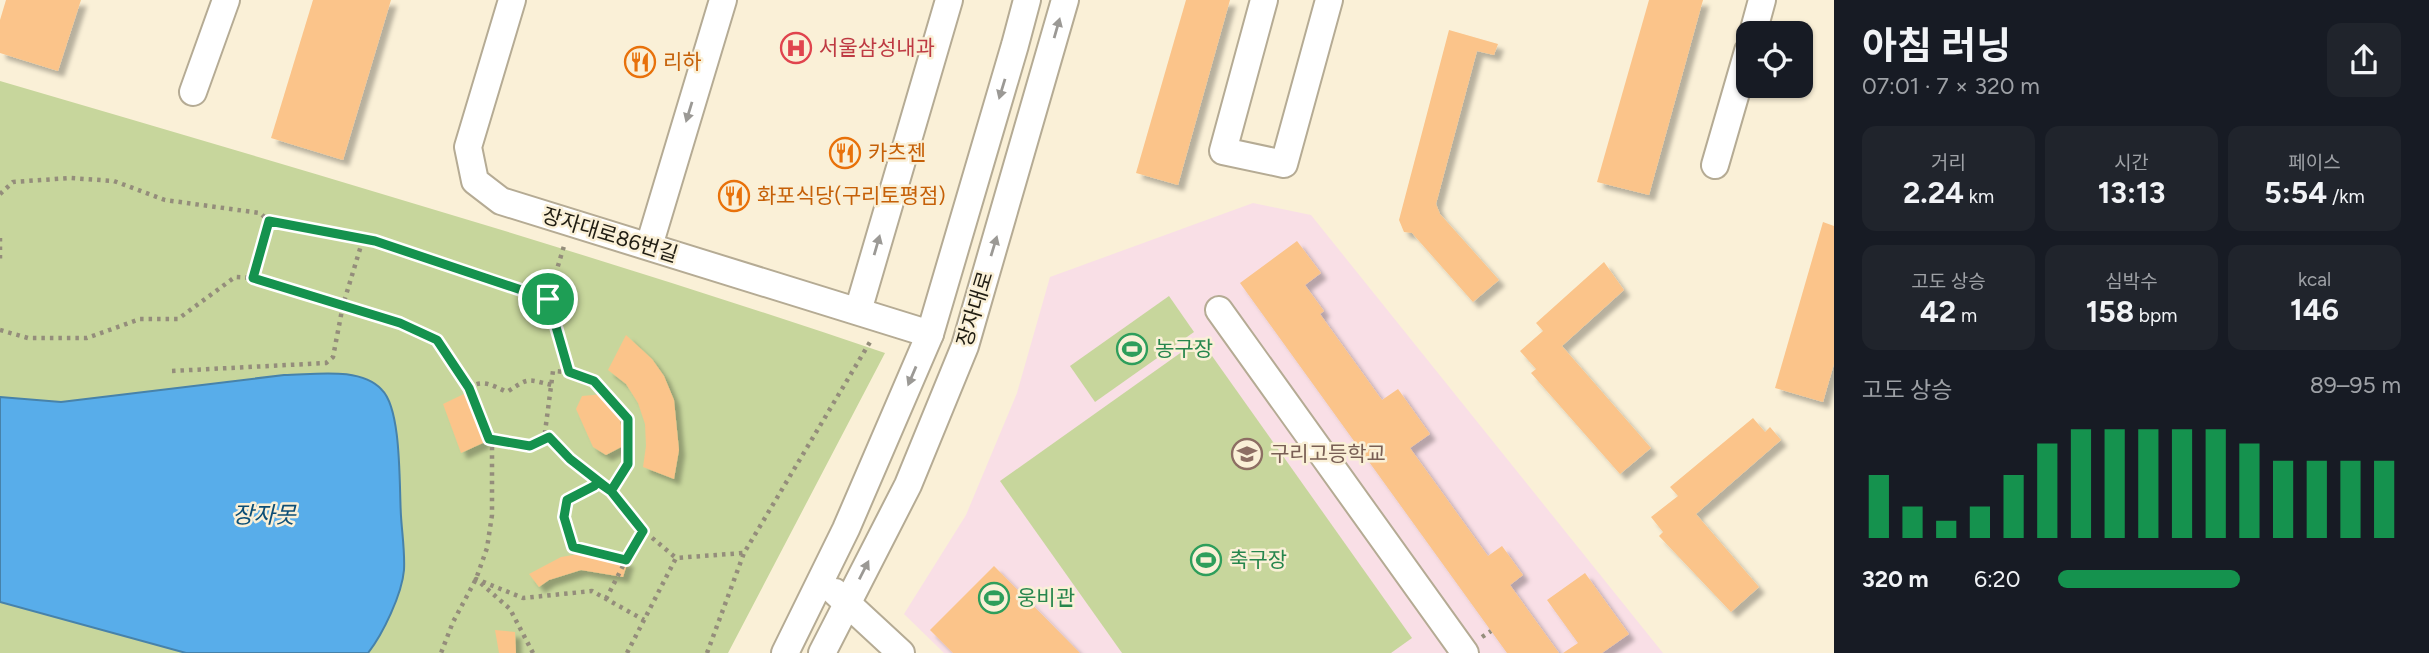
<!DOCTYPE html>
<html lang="ko">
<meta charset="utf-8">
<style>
:root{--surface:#171b24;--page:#20242c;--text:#f1f3f6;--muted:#9ea1a6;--accent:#15924e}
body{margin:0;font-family:Figtree,"Noto Sans KR",sans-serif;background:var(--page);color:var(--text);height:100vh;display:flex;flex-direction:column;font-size:26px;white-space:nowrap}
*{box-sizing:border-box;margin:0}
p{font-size:23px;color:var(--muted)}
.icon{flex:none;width:38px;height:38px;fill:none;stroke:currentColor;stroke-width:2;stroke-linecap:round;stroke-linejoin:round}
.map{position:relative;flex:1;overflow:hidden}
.sheet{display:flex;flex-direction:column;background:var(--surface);width:595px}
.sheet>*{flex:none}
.buttons{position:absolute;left:1736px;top:21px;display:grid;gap:14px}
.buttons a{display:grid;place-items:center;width:77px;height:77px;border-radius:14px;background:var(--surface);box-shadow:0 2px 5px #0004;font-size:35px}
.pin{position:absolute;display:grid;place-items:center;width:60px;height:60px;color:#fff;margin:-30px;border:4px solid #fff;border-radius:50%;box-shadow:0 2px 7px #0007}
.round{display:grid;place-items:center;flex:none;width:74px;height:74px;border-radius:14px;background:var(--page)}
.summary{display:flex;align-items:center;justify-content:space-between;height:119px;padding:0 28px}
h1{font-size:38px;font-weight:700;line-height:52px}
.figures{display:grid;grid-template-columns:repeat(3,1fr);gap:10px;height:119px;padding:7px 28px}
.figures div{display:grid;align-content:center;border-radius:14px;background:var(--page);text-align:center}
.figures b{font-size:30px;font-weight:700}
.figures small{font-size:19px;font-weight:400}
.figures p{font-size:19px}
.chart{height:196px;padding:14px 28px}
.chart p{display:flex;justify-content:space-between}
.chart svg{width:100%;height:126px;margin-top:7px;stroke:var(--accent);stroke-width:6}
ul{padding:0 28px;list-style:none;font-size:23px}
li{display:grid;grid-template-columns:112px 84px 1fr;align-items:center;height:52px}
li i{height:18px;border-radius:9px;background:var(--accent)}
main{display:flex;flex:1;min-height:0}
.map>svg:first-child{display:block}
.education{fill:#f9dfe6}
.green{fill:#c7d69c}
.water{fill:#58adea;stroke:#4782aa;stroke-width:2}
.building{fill:#fbc48a;filter:url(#shadow)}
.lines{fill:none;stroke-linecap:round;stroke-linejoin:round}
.minor-casing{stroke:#b5ab94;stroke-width:30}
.path{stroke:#948d7b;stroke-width:4.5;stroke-dasharray:3.5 5;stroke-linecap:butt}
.minor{stroke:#fff;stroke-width:26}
.oneway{fill:#9b9995}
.route-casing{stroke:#fff;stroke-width:14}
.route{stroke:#15924e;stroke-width:9}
.labels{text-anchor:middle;stroke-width:5;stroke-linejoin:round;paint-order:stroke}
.health-label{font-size:21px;fill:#be3a42;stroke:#faf0d7;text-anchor:start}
.food-label{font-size:21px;fill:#c56008;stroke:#faf0d7;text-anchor:start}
.street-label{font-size:21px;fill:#201d13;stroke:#faf0d7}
.leisure-label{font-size:21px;fill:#27864d;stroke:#faf0d7;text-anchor:start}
.education-label{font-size:21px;fill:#785e54;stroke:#faf0d7;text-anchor:start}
.water-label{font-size:23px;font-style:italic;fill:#0c4e76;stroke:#faf0d7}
</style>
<main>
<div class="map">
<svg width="1834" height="653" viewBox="0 0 1834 653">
<defs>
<filter id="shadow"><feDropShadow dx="6" dy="6" stdDeviation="2" flood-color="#0004"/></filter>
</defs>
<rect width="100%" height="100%" fill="#faf0d7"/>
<path class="education" d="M1253 203 1311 215 1663 653H944L904 614 966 515 1017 393 1050 277Z"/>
<g class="green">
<path d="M0 81C296 168 593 254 885 353L728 653H368L377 641 396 600 392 407 383 390 368 379 343 375H284L61 402 0 397Z"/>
<path d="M1169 296 1194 332 1095 402 1070 366Z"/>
<path d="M1200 339 1412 638 1391 653H1122L1000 481Z"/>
<path d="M0 602 25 609 186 653H0Z"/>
</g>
<path class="water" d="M284 375C313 375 360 366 382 390 402 410 399 487 401 516 402 533 405 552 404 570 402 594 383 634 368 653H186L0 602V397L61 402Z"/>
<g class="building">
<path d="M6 0H81L58 71 0 53V20Z"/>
<path d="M313 0H391L343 160 271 138Z"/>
<path d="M1186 0H1230L1178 185 1136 173Z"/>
<path d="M1649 0H1703L1649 195 1597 182Z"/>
<path d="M1449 30 1498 44 1494 55 1477 51 1436 204 1440 214 1499 280 1473 302 1412 233 1404 232 1399 220Z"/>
<path d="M1823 222 1834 226V364L1823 402 1775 388Z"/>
<path d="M1297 241 1321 273 1305 285 1324 311 1320 314 1382 400 1398 389 1430 434 1410 448 1488 556 1502 546 1523 575 1510 585 1559 653H1507L1240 283Z"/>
<path d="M1604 262 1624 290 1562 346 1651 448 1620 474 1531 373 1536 369 1520 351 1543 331 1536 323Z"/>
<path d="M626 335 652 359 664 376 674 400 679 450 674 479 643 467 646 446 645 424 638 403 626 384 608 370Z"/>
<path d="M466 393 485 442 461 453 443 404Z"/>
<path d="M604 394 619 416 625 445 606 455 593 447 576 409 582 396Z"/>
<path d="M1753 418 1765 432 1770 427 1781 440 1696 514 1759 587 1731 612 1659 536 1663 532 1651 517 1678 496 1670 487Z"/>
<path d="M585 553H600L628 561 623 577 581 570 549 580 539 587 529 574 561 557Z"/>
<path d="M994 566 1080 653H953L930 630Z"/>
<path d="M1585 573 1629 634 1602 653H1563L1578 643 1547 600Z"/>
<path d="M495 630 515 632 516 653H499Z"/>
</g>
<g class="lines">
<g class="minor-casing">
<g id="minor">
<path d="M512 0 468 147 475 181 501 201 930 334"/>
<path d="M1264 0 1223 151 1284 164 1329 0"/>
<path d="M1753 33 1762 0"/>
<path d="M193 92 226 0"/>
<path d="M1715 165 1748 51"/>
<path d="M649 246 723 0"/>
<path d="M1219 310 1465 653"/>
<path d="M858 311 949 0"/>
<path d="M835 592 901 653"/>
<path d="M785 653 846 529 930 334 1015 45 1027 0"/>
<path d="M822 653 908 485 965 346 1065 0"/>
</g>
</g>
<g class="path">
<path d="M0 194 13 182 70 178 114 181 165 200 260 213 269 221"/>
<path d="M0 238V259"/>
<path d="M253 278 269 221 375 241 548 299 568 372"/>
<path d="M548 299 564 246"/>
<path d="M0 330 28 338H87L140 319H178L235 277 253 278 399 323 437 340 469 388 492 447V515L487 548 476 579 453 622 441 653"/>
<path d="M172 371 326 363 333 357 343 305 363 239"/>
<path d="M469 388C483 378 493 386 507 392 530 377 526 379 552 385"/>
<path d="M490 439 530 446 549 437"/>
<path d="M598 482 594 486 567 500 564 517 573 547 626 560 644 531"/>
<path d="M611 491 628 464V419C602 391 595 373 553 371L545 432 570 459 611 491 644 531 676 558"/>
<path d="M606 599 626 560"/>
<path d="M1482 637 1491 631"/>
<path d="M533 653 510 609 476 579 523 598 592 591 644 620"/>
<path d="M627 653 676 558 743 553"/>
<path d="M707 653 744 553 870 342"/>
</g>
<use href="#minor" class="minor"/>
</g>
<defs><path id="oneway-solid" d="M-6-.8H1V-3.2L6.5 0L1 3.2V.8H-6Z" transform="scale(1.75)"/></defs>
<g class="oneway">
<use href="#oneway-solid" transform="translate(1057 28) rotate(-74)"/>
<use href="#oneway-solid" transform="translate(1002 89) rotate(107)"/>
<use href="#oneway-solid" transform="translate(689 112) rotate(107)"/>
<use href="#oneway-solid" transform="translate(877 245) rotate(-74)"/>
<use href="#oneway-solid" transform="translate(994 246) rotate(-73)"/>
<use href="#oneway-solid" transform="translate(912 376) rotate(113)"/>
<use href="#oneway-solid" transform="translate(864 570) rotate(-63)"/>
</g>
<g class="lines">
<g class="route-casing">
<path id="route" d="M548 299 375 241 269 221 253 278 400 323 437 340 469 388 489 439 530 446 549 437 570 459 611 491 643 531 626 560 573 547 564 517 567 500 594 486 598 482 611 491 628 464V419L594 381 569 372 548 299"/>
</g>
<use href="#route" class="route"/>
</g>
<defs>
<g id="hospital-ring" transform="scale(1.575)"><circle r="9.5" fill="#faf0d7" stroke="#e0444e" stroke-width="1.5"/><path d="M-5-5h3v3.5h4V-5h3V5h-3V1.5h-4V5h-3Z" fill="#e0444e"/></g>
<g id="restaurant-ring" transform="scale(1.575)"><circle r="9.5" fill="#faf0d7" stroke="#e8710a" stroke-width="1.5"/><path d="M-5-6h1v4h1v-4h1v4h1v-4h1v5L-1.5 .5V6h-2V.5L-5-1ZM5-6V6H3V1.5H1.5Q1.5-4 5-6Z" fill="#e8710a"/></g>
<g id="stadium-ring" transform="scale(1.575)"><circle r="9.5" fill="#faf0d7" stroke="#2e9e5b" stroke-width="1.5"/><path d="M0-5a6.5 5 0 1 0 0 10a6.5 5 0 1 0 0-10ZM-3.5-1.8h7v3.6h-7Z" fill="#2e9e5b"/></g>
<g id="school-ring" transform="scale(1.575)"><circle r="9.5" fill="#faf0d7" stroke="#8d6e63" stroke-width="1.5"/><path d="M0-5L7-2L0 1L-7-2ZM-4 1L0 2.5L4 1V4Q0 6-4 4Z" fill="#8d6e63"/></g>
</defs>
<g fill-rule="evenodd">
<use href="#hospital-ring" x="796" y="48"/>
<use href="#restaurant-ring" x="640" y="62"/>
<use href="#restaurant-ring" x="845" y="153"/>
<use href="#restaurant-ring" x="734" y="196"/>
<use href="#stadium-ring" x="1132" y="349"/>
<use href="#school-ring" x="1247" y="454"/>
<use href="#stadium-ring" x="1206" y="560"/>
<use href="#stadium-ring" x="994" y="598"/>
</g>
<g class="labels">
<g class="health-label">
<text x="819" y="55">서울삼성내과</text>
</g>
<g class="food-label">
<text x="663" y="69">리하</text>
<text x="868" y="160">카츠젠</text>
<text x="757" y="203">화포식당(구리토평점)</text>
</g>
<g class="street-label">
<text transform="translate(610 235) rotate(17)" y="7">장자대로86번길</text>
<text transform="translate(975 309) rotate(-73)" y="7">장자대로</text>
</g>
<g class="leisure-label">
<text x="1155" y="356">농구장</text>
<text x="1229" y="567">축구장</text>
<text x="1017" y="605">웅비관</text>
</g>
<g class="education-label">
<text x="1270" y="461">구리고등학교</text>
</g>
<g class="water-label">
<text x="264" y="523">장자못</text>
</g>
</g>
</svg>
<div class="buttons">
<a><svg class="icon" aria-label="locate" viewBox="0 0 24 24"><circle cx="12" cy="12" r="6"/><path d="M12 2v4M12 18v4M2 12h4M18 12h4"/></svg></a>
</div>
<div class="pin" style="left:548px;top:299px;background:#1e9e55"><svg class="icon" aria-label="arrive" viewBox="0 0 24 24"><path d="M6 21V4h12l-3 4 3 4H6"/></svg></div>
</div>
<section class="sheet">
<div class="summary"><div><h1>아침 러닝</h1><p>07:01 · 7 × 320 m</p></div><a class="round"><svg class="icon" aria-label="share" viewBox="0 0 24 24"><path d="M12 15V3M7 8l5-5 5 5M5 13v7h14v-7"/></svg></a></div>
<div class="figures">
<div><p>거리</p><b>2.24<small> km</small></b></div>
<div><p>시간</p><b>13:13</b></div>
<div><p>페이스</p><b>5:54<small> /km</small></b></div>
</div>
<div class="figures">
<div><p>고도 상승</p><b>42<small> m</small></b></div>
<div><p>심박수</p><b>158<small> bpm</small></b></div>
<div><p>kcal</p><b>146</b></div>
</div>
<div class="chart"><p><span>고도 상승</span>89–95 m</p>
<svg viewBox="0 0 160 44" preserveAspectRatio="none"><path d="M5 44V22M15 44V33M25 44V38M35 44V33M45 44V22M55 44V11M65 44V6M75 44V6M85 44V6M95 44V6M105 44V6M115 44V11M125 44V17M135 44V17M145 44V17M155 44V17"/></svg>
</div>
<ul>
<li><b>320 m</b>6:20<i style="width:53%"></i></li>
</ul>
</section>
</main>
